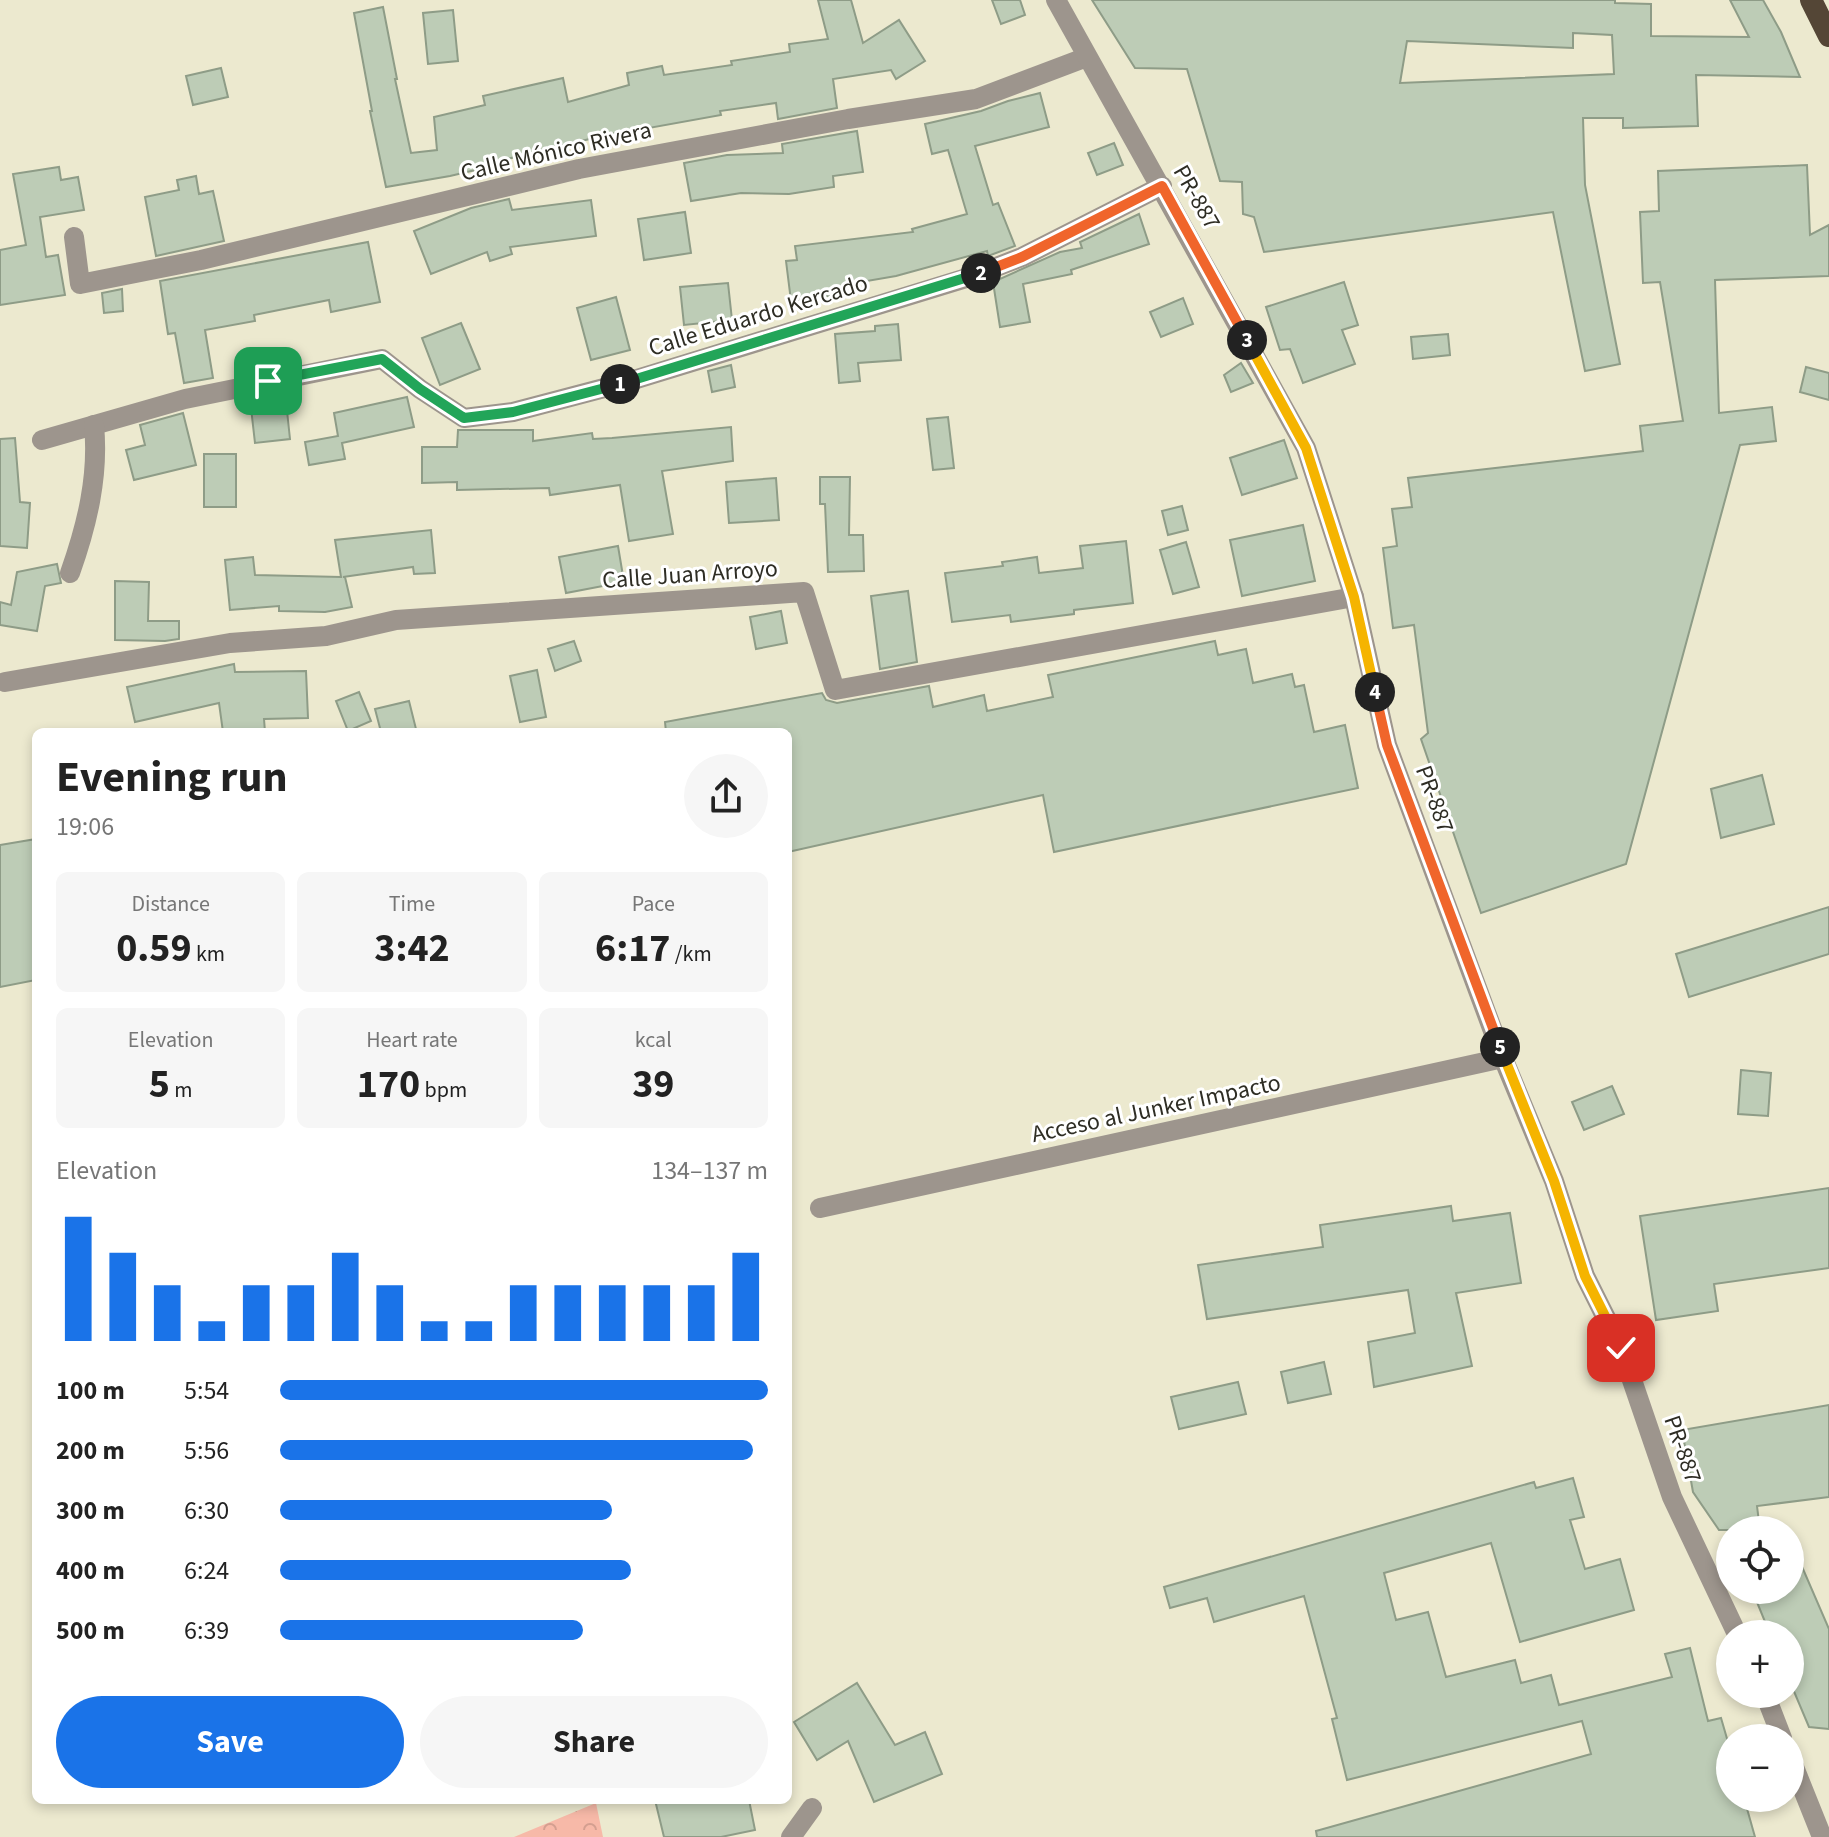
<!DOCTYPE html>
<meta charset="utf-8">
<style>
:root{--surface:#fff;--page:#f6f6f6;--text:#222;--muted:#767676;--accent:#1a73e8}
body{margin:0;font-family:"Source Sans 3",sans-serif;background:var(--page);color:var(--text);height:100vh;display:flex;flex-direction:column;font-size:30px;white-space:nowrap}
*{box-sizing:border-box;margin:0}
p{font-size:26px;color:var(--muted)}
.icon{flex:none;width:44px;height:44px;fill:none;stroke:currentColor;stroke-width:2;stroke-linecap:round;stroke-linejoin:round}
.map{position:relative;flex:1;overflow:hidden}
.panel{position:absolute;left:32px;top:728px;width:760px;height:1076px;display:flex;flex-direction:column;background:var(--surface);border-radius:12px;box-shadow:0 4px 12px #0003}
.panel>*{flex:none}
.buttons{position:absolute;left:1716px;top:1516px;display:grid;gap:16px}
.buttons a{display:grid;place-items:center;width:88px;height:88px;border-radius:50%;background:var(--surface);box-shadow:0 4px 12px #0003;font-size:40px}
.pin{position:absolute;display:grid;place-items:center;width:68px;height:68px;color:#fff;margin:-34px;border-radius:16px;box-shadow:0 4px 12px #0006}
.km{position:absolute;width:40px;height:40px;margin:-20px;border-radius:50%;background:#222;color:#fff;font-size:22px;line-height:40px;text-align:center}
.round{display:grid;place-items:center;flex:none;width:84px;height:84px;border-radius:42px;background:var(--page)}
.summary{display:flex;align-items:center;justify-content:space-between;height:136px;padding:0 24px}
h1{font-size:44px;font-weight:700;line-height:60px}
.figures{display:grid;grid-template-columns:repeat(3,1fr);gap:12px;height:136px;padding:8px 24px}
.figures div{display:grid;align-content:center;border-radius:12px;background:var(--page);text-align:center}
.figures b{font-size:40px;font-weight:700}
.figures small{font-size:22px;font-weight:400}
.figures p{font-size:22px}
.chart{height:224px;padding:16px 24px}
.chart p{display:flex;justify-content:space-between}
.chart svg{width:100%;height:144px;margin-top:8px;stroke:var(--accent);stroke-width:6}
.primary-button{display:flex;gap:16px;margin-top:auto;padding:16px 24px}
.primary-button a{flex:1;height:92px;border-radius:48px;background:var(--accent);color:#fff;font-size:32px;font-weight:700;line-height:92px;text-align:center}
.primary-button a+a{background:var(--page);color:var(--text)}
ul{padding:0 24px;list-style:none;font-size:26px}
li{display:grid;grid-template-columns:128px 96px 1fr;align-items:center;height:60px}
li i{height:20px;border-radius:10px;background:var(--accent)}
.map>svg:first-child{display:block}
.forest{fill:url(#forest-crowns)}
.building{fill:#bdccb6;stroke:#8e9c87;stroke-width:2;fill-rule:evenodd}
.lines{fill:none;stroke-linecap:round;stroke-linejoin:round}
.minor{stroke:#9d958d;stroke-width:20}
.tertiary{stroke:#9d958d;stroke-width:20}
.trunk{stroke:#544636;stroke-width:22}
.split-1-casing{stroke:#fff;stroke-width:16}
.split-2-casing{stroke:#fff;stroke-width:16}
.split-3-casing{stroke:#fff;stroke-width:16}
.split-4-casing{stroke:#fff;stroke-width:16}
.split-5-casing{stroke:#fff;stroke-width:16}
.split-6-casing{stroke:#fff;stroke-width:16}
.split-1{stroke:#22a559;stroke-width:10}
.split-2{stroke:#22a559;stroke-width:10}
.split-3{stroke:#f0652b;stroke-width:10}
.split-4{stroke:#f5b400;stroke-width:10}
.split-5{stroke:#f0652b;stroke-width:10}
.split-6{stroke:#f5b400;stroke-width:10}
.labels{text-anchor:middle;stroke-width:6;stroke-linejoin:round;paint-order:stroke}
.street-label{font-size:24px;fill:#2e2d24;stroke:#fff}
</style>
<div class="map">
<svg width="1829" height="1837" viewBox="0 0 1829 1837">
<defs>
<pattern id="forest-crowns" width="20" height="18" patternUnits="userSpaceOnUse" patternTransform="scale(2)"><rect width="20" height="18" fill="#f7b9a8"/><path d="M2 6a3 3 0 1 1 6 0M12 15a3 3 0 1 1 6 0" fill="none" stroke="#d49f90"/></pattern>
</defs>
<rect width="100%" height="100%" fill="#ece9cf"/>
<path class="forest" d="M596 1803 603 1837H514Z"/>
<g class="building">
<path d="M818 0H851L863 43 899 20 925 61 896 79 891 70 833 79 837 108 778 119 776 103 720 111 721 115 638 130 637 128 534 152 496 162 497 165 450 176 386 187 370 111H372L354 13 383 7 397 79H395L411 153 437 150 434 117 485 105 483 96 563 78 568 102 629 85 627 73 662 66 664 75 732 65 731 61 790 52 789 44 828 39Z"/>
<path d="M992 0H1020L1025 15 1001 24Z"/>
<path d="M1092 0H1615V3L1651 4V36L1749 37 1730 0H1763L1781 32 1800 77 1696 75 1698 126 1623 128V118H1583L1585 185 1620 364 1585 371 1553 212 1264 252 1254 217 1243 214 1242 182 1220 181 1187 69 1135 68ZM1573 33 1612 35 1614 74 1400 83 1407 41 1573 48Z"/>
<path d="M453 10 458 61 428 64 423 13Z"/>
<path d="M221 68 228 97 193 105 186 76Z"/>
<path d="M1040 93 1049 127 975 146 993 205 998 203 1015 246 988 256 987 251 896 276 855 283 856 292 791 301 786 261 797 260 795 246 913 232 912 229 967 214 948 150 932 154 925 124 981 111 1008 101Z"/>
<path d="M857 131 863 172 833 176 834 187 789 194 741 193 691 201 684 163 727 155 783 153 782 144Z"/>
<path d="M1114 143 1123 165 1097 175 1088 153Z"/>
<path d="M1807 165 1810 235 1829 225V276L1715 280 1719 413 1772 407 1776 441 1740 445 1626 864 1481 913 1421 739 1428 733 1414 625 1393 628 1383 548 1397 546 1392 509 1412 507 1408 478 1643 451 1640 426 1683 421 1660 282 1643 283 1640 212 1659 211 1658 171Z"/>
<path d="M59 167 61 180 78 177 84 210 40 217 46 257 58 255 65 295 0 305V250L26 245 13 174Z"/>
<path d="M196 176 199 194 213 191 224 241 156 256 145 197 179 190 177 180Z"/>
<path d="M509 199 512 210 591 200 596 236 510 247 512 254 490 261 487 252 431 274 414 231 471 208Z"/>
<path d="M685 212 691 253 644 260 638 219Z"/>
<path d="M1139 214 1149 244 1071 270 1072 274 1023 284 1030 322 1000 327 993 282 1060 252 1082 248 1080 242Z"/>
<path d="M368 242 380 302 331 312 329 300 254 315 255 321 205 330 213 378 184 383 175 333 168 334 160 281Z"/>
<path d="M1344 282 1358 325 1342 330 1355 364 1303 383 1290 349 1280 350 1266 307Z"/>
<path d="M728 283 732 320 684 325 680 287Z"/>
<path d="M122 289 123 311 104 313 102 293Z"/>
<path d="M616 297 630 350 591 360 577 308Z"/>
<path d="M1183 298 1193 324 1161 337 1150 312Z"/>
<path d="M461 323 480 369 440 385 422 338Z"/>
<path d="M898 324 901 360 858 363 860 381 839 383 835 334 875 331V326Z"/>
<path d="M1448 334 1450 355 1413 359 1411 337Z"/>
<path d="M1241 363 1253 383 1231 392 1224 375Z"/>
<path d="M731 365 735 387 712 392 708 371Z"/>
<path d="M1806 367 1829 373V400L1800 392Z"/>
<path d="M285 392 290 439 255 443 250 399Z"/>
<path d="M407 397 414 427 342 443 345 459 309 465 305 442 338 436 334 413Z"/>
<path d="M183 413 196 465 134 480 126 450 145 445 140 425Z"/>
<path d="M948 417 954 468 933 470 927 419Z"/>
<path d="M731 427 733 461 662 471 673 534 629 541 620 485 550 495 549 488 457 490V482L422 483V447H457L458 430H533V441L592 433 593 439 612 438Z"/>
<path d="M15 438 20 502 30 503 27 548 0 546V439Z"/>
<path d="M1284 440 1297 478 1242 495 1230 458Z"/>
<rect x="204" y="454" width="32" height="53"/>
<path d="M820 477H850L849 535H863L864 571 828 572 825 504H820Z"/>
<path d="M776 478 779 520 729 523 726 482Z"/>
<path d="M1182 506 1188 530 1168 535 1162 511Z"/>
<path d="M1303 525 1315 581 1242 596 1230 540Z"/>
<path d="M431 530 435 573 414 574 413 567 343 577H345L352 607 325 612 279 611V606L230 610 225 560 253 557 255 575 341 577 335 540Z"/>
<path d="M1126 541 1133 603 1074 610V614L1011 622 1010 615 952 622 945 573 1003 566 1002 562 1037 557 1039 573 1083 568 1080 546Z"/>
<path d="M1186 542 1199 587 1173 594 1160 550Z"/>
<path d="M618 546 624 582 566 593 559 557Z"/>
<path d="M57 564 61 583 45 586 37 631 0 625V602L11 605 17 572Z"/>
<path d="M115 581 149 582 148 621H179V639L165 641 115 640Z"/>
<path d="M908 591 917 662 880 669 871 596Z"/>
<path d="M781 611 787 643 756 649 750 617Z"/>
<path d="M574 641 581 661 555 671 548 649Z"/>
<path d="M1215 641 1218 655 1246 649 1253 683 1292 674 1295 687 1304 685 1314 732 1345 725 1358 788 1054 852 1043 795 788 852V732H666L665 722 822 693 826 700 837 703 929 686 933 707 984 695 987 711 1053 697 1048 675Z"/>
<path d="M234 664 235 672 306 671 308 718 264 719 265 732H223L219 703 135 722 127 687Z"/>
<path d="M537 670 546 717 520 722 510 676Z"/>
<path d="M359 692 371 721 348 731 336 701Z"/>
<path d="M409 701 416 729 381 732 375 709Z"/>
<path d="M1762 775 1774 824 1721 838 1711 789Z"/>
<path d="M36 839V980L0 987V845Z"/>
<path d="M1829 907V954L1689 997 1676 954Z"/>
<path d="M1741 1070 1771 1073 1768 1116 1738 1114Z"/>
<path d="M1612 1086 1624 1114 1584 1130 1572 1102Z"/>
<path d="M1829 1188V1268L1714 1284 1718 1311 1656 1320 1640 1216Z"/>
<path d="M1451 1206 1453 1221 1510 1213 1521 1283 1456 1293 1472 1366 1374 1387 1368 1342 1415 1333 1408 1290 1207 1319 1198 1265 1323 1247 1320 1225Z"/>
<path d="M1324 1362 1331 1394 1288 1403 1281 1372Z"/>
<path d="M1238 1382 1246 1414 1179 1429 1171 1397Z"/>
<path d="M1829 1405V1497L1757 1506 1760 1530H1719L1693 1492 1682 1430Z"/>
<path d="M1573 1478 1584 1517 1570 1520 1585 1569 1620 1559 1634 1610 1520 1642 1491 1543 1384 1573 1396 1620 1428 1612 1446 1677 1515 1660 1521 1683 1551 1675 1559 1705 1672 1677 1665 1654 1690 1648 1708 1721 1721 1718 1730 1749V1798H1744L1755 1837H1317L1316 1831 1591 1754 1582 1721 1347 1780 1332 1719 1337 1718 1304 1596 1214 1622 1207 1598 1170 1608 1164 1587 1534 1482 1536 1488Z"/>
<path d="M1790 1539 1829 1629V1729L1809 1727 1790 1682V1634H1770L1752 1590H1790Z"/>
<path d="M857 1683 895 1745 925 1732 942 1774 874 1802 848 1741 817 1760 794 1722Z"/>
<path d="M655 1800H749L755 1830 721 1837H664Z"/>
</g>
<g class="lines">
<g class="minor">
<path d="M74 237 80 284 201 260 579 169 848 119 976 99 1087 57"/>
<path d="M42 440 185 399 382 359 420 389 464 418 513 412 627 382 973 276 1022 257 1162 186"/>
<path d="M70 573C87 525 99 476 94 425"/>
<path d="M5 682 230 643 326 636 396 620 804 592 835 690 1354 597"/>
<path d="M820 1208 1503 1058"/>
<path d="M791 1837 812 1808"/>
</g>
<g class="tertiary">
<path d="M1056 0 1306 448 1354 597 1387 745 1503 1058 1554 1181 1585 1276 1621 1348 1672 1497 1737 1634"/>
<path d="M1765 1694 1782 1738"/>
<path d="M1790 1757 1822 1837"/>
</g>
<path class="trunk" d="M1811 0 1829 36"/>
</g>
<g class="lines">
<g class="split-1-casing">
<path id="split-1" d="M268 381 382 359 420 389 464 418 513 412 620 384"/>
</g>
<g class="split-2-casing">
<path id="split-2" d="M620 384 981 273"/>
</g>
<g class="split-3-casing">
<path id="split-3" d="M981 273 1022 257 1162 186 1247 340"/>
</g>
<g class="split-4-casing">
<path id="split-4" d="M1247 340 1306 448 1354 597 1375 692"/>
</g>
<g class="split-5-casing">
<path id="split-5" d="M1375 692 1387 745 1500 1047"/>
</g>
<g class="split-6-casing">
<path id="split-6" d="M1500 1047 1554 1181 1585 1276 1621 1348"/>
</g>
<use href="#split-1" class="split-1"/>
<use href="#split-2" class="split-2"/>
<use href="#split-3" class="split-3"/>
<use href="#split-4" class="split-4"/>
<use href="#split-5" class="split-5"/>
<use href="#split-6" class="split-6"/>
</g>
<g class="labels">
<g class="street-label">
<text transform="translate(556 151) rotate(-13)" y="8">Calle Mónico Rivera</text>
<text transform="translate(1197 197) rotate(60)" y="8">PR-887</text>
<text transform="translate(758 315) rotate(-17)" y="8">Calle Eduardo Kercado</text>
<text transform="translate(690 574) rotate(-4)" y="8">Calle Juan Arroyo</text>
<text transform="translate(1435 799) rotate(70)" y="8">PR-887</text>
<text transform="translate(1156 1108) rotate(-12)" y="8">Acceso al Junker Impacto</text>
<text transform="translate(1683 1449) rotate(71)" y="8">PR-887</text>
</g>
</g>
</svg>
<div class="buttons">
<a><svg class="icon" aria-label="locate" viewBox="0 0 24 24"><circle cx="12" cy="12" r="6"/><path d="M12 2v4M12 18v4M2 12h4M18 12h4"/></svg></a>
<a>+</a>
<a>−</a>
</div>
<div class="pin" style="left:268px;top:381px;background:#1e9e55"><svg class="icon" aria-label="arrive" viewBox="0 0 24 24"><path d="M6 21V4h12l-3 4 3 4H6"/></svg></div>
<div class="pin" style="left:1621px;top:1348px;background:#d93025"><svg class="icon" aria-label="check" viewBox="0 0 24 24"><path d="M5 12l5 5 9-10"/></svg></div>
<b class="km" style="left:620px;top:384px">1</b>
<b class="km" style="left:981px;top:273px">2</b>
<b class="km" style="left:1247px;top:340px">3</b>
<b class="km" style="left:1375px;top:692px">4</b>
<b class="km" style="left:1500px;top:1047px">5</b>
<section class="panel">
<div class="summary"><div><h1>Evening run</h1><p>19:06</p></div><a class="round"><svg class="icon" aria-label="share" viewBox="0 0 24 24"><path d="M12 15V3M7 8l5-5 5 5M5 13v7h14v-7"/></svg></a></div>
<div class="figures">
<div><p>Distance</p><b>0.59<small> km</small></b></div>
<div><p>Time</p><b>3:42</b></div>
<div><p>Pace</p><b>6:17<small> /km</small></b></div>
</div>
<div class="figures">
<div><p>Elevation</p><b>5<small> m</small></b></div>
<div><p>Heart rate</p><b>170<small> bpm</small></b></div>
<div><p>kcal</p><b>39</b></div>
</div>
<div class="chart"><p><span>Elevation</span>134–137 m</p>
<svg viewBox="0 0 160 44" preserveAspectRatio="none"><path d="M5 44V6M15 44V17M25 44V27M35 44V38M45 44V27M55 44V27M65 44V17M75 44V27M85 44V38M95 44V38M105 44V27M115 44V27M125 44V27M135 44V27M145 44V27M155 44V17"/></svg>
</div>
<ul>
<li><b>100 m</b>5:54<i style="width:100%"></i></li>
<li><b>200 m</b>5:56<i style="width:97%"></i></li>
<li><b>300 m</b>6:30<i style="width:68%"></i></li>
<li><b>400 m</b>6:24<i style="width:72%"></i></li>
<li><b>500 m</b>6:39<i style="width:62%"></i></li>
</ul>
<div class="primary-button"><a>Save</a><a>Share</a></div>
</section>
</div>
